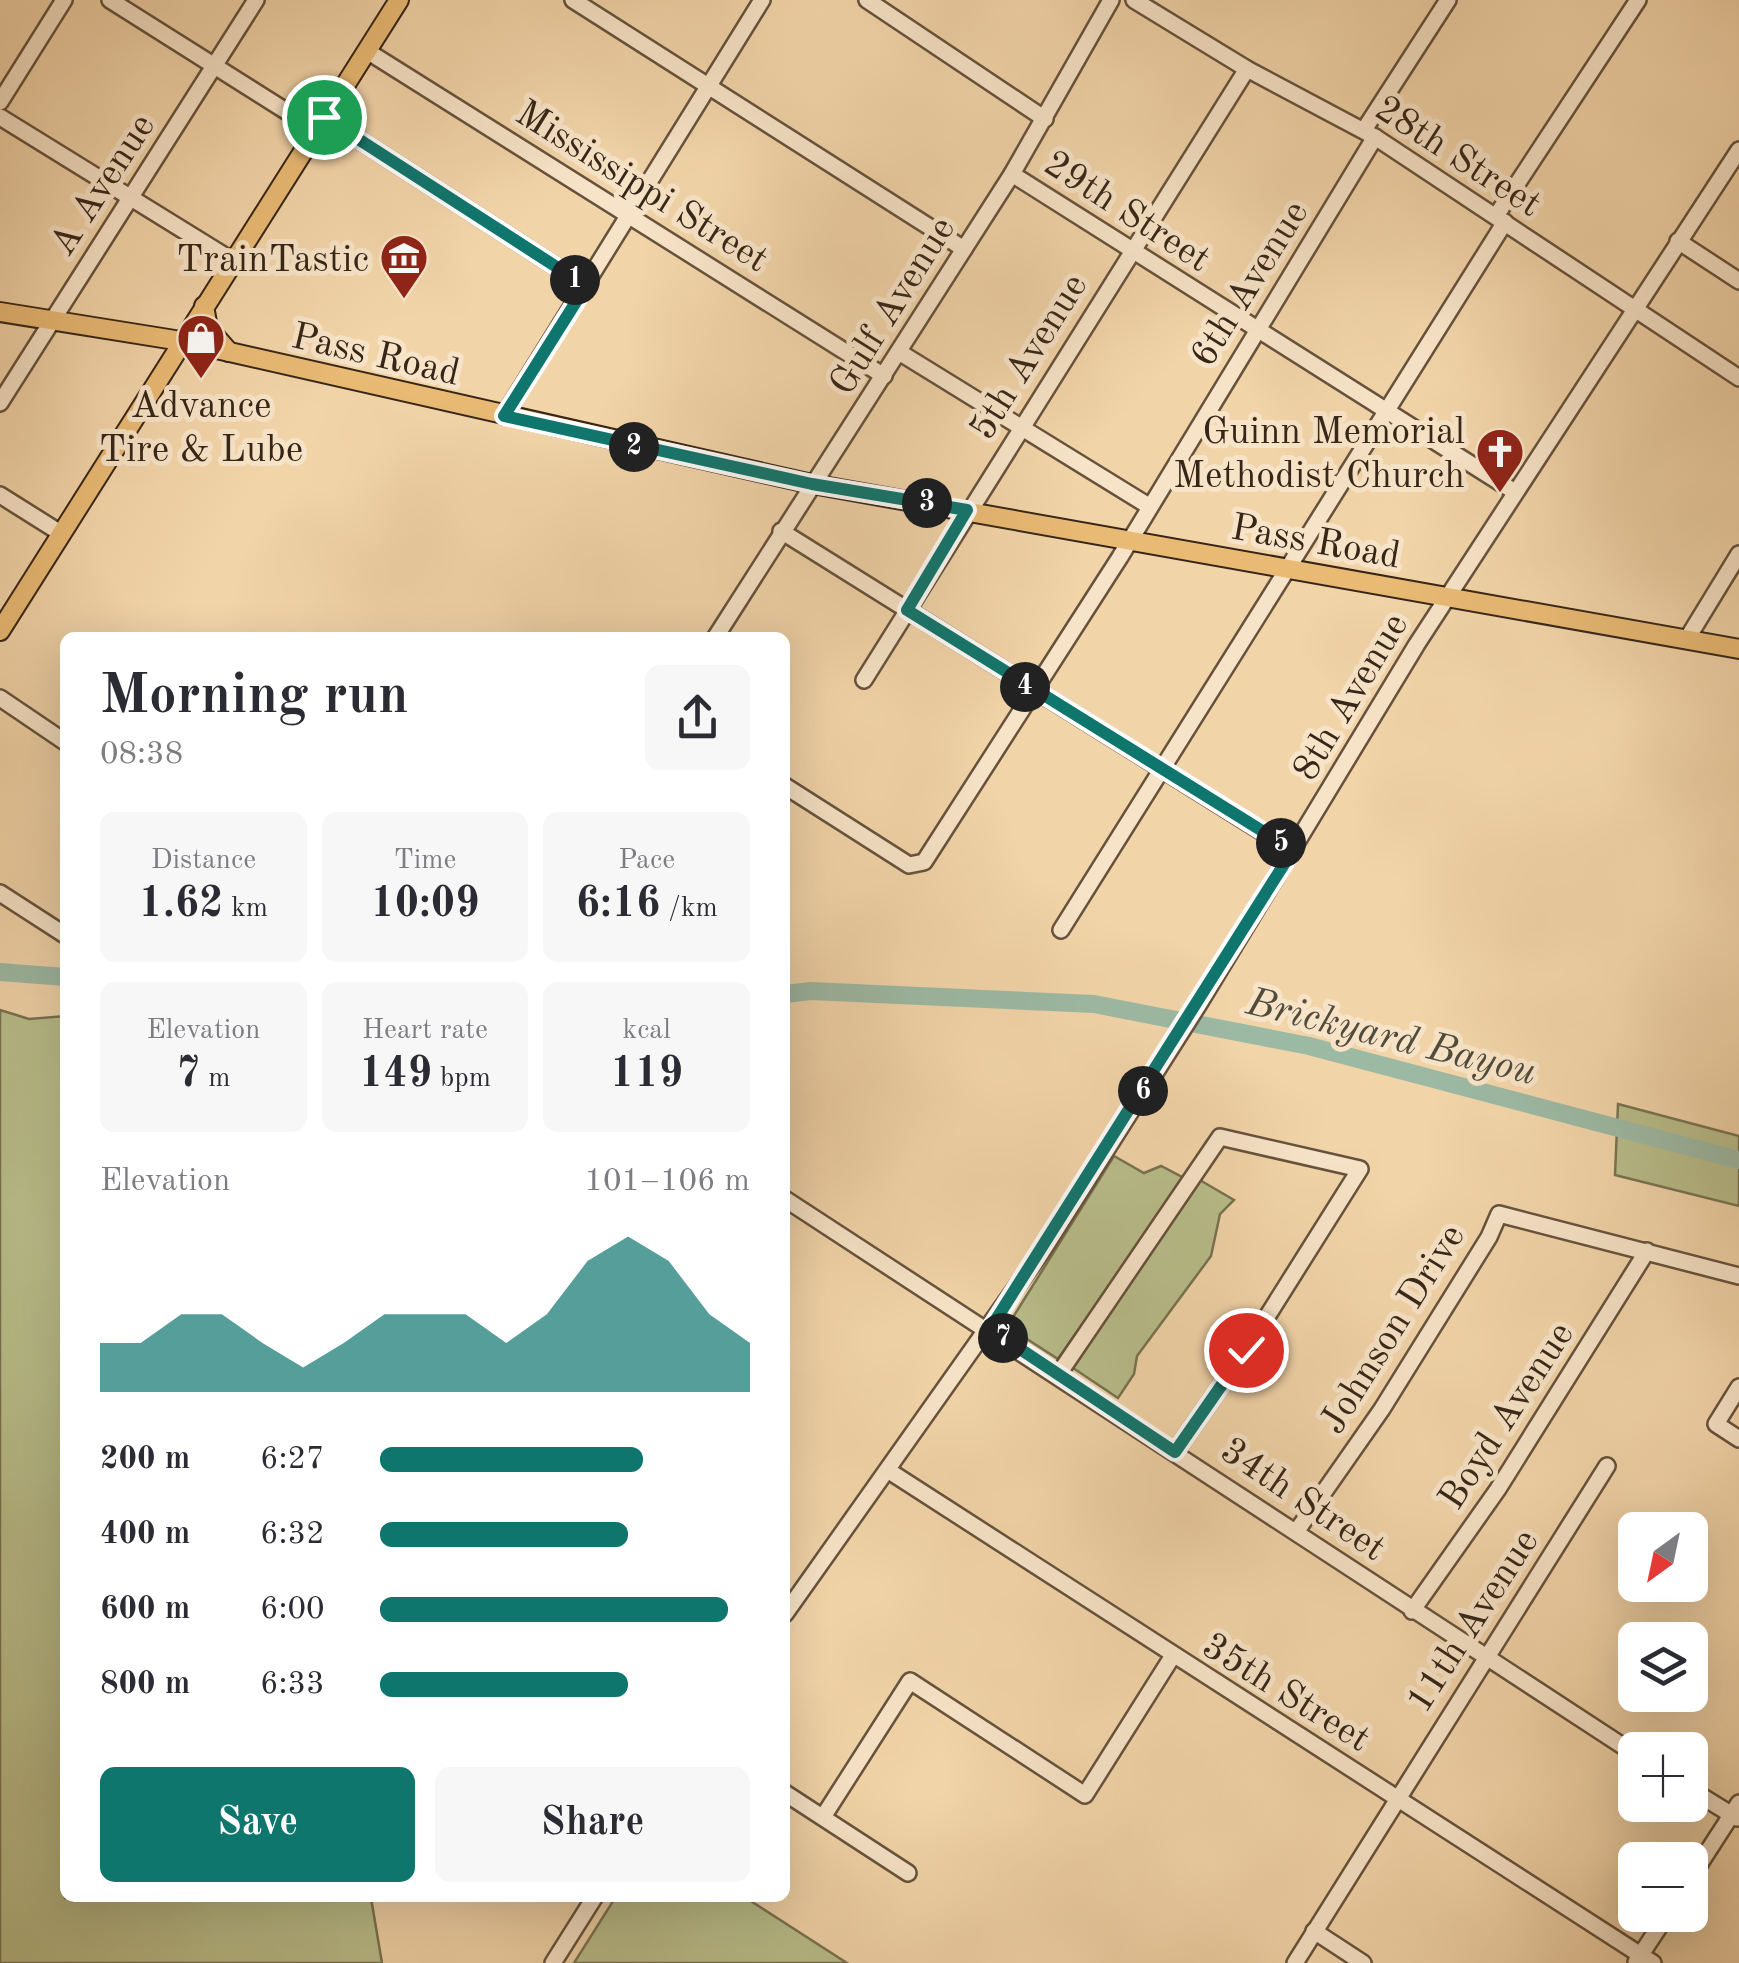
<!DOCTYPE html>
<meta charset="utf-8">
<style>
:root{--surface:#fff;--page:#f7f7f7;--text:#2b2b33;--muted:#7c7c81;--accent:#0f766e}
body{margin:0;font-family:"Old Standard TT",serif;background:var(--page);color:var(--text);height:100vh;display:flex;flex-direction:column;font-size:38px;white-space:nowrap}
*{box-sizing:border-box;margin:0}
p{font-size:32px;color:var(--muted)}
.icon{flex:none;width:55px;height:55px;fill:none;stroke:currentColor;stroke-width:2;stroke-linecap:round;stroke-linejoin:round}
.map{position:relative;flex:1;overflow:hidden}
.drawer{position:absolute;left:60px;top:632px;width:730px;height:1270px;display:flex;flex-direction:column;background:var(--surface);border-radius:15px;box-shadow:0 10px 40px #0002}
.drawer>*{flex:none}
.needle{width:65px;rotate:213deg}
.buttons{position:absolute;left:1618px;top:1512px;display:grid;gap:20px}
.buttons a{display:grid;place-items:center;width:90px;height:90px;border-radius:15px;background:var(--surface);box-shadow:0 10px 40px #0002;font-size:50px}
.pin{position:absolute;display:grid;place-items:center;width:85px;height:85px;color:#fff;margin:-42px;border:5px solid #fff;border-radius:50%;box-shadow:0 2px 10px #0007}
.km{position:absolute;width:50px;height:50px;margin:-25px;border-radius:50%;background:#222;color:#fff;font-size:28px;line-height:50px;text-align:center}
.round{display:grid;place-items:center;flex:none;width:105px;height:105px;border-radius:15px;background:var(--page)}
.headline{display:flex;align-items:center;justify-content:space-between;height:170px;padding:0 40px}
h1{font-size:55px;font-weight:700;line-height:75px}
.stats{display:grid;grid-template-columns:repeat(3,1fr);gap:15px;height:170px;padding:10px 40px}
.stats div{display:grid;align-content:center;border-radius:15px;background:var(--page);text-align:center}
.stats b{font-size:42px;font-weight:700}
.stats small{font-size:28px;font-weight:400}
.stats p{font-size:28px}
.chart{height:280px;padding:20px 40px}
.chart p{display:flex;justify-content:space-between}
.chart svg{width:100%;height:180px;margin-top:10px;fill:var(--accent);opacity:.7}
.cta{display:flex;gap:20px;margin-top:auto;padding:20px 40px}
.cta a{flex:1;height:115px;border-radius:15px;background:var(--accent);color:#fff;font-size:40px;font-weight:700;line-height:115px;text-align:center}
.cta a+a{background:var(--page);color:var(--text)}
ul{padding:0 40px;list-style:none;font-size:32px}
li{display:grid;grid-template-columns:160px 120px 1fr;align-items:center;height:75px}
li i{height:25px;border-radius:12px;background:var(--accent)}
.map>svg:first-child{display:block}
.green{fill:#b8bd8a;stroke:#787251;stroke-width:2.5}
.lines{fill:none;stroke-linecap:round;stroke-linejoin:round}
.river{stroke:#9cb9a4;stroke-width:18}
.minor-casing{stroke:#66523c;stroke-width:20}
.major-casing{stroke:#372618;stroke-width:22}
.minor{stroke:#f7e3c7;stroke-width:15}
.major{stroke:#e9ba74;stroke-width:18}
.route-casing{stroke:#fff;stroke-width:20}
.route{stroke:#0f766e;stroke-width:12}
.labels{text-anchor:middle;stroke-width:10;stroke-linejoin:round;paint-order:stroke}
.street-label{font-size:38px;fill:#372618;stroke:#f7e3c7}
.poi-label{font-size:38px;fill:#372618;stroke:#f7e3c7;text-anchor:end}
.water-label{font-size:40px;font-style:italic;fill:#504b3b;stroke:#f7e3c7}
</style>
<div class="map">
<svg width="1739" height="1963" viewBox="0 0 1739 1963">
<rect width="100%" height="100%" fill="#f2d4a9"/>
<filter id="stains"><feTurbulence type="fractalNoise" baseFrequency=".002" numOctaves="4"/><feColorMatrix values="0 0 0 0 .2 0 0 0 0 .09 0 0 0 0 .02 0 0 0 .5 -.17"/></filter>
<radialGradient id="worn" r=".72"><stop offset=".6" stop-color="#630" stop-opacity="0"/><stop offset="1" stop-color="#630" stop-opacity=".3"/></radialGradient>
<g class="green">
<path d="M0 1010 29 1019 65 1016V1898H371L382 1963H0Z"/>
<path d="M1618 1104 1739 1136V1206L1615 1175Z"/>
<path d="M1114 1156 1144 1173 1161 1166 1184 1178 1058 1359 1013 1330 1010 1322Z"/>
<path d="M1198 1179 1234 1200 1220 1214 1211 1256 1137 1356 1134 1374 1118 1398 1073 1368Z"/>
<path d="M615 1898H746L847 1963H574Z"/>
</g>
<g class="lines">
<g class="river">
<path d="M0 972 65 977"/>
<path d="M785 994 811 991 1094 1004 1309 1046 1739 1160"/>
</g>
<g class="minor-casing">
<g id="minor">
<path d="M110 0 316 130"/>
<path d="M573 0 964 249"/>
<path d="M867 0 1045 119"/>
<path d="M1134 0 1247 69 1375 137 1739 378"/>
<path d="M367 51 884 376"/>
<path d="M0 102 64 0"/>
<path d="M0 117 233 261"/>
<path d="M324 117 586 286"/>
<path d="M1364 130 1448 0"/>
<path d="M1012 174 1515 492"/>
<path d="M1496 216 1638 0"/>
<path d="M1678 241 1739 281"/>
<path d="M899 352 1147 505"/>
<path d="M0 403 256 0"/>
<path d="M504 416 762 0"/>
<path d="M0 495 62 534"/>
<path d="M781 531 1293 851"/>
<path d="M715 638 1012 174 1111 0"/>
<path d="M1687 639 1739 554"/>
<path d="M864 680 1247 69"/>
<path d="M0 698 65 742"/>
<path d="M785 786 909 865 924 862 1120 557 1375 137"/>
<path d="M0 893 65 935"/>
<path d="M1061 930 1505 222"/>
<path d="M785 1199 1635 1754"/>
<path d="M1058 1375 1220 1137 1360 1169 1246 1350 1175 1452"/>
<path d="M1739 1387 1716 1424 1739 1439"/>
<path d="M889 1471 1653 1963"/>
<path d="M1296 1532 1382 1409 1489 1237 1499 1214 1739 1276"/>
<path d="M1412 1611 1498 1489 1647 1251"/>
<path d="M785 1614 1044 1248 1199 1004 1417 644 1739 150"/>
<path d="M1690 1789 1737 1818"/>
<path d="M785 1793 908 1873"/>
<path d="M823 1817 910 1681 1085 1795 1172 1657"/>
<path d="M1690 1879 1739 1803"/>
<path d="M1314 1931 1363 1963"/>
<path d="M1636 1962 1667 1915"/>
<path d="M553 1963 594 1898"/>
<path d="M1295 1963 1607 1466"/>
</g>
</g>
<g class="major-casing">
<g id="major">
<path d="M204 306 208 328 229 352"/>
<path d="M0 312 181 341 812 484 1739 649"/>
<path d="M0 631 399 0"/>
</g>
</g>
<use href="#minor" class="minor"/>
<use href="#major" class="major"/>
</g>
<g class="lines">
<g class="route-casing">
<path id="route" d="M324 117 586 286 504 416 812 484 967 510 907 610 1293 850 990 1329 1175 1452 1246 1350"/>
</g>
<use href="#route" class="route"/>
</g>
<defs>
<g id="museum-pin" transform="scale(2.5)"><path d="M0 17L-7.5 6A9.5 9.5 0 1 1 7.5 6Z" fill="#8f2418" stroke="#f7e3c7"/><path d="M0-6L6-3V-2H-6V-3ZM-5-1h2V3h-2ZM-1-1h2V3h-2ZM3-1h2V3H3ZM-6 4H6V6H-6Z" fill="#fff"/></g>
<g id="shop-pin" transform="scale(2.5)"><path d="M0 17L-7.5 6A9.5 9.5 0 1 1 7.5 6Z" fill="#8f2418" stroke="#f7e3c7"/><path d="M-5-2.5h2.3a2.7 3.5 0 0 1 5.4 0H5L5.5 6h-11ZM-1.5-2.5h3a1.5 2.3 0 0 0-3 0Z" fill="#fff"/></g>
<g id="church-pin" transform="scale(2.5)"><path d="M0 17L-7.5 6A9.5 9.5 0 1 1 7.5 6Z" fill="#8f2418" stroke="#f7e3c7"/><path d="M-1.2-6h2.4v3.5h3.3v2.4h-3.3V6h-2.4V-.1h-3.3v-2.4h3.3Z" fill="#fff"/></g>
</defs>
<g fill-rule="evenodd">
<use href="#museum-pin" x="404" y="258"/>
<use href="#shop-pin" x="201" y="338"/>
<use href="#church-pin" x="1500" y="452"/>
</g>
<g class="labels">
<g class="street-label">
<text transform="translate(1459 155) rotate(33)" y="13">28th Street</text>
<text transform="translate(101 184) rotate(-57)" y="13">A Avenue</text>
<text transform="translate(643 185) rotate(32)" y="13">Mississippi Street</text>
<text transform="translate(1128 210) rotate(33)" y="13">29th Street</text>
<text transform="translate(1248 283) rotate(-58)" y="13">6th Avenue</text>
<text transform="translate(891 305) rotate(-58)" y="13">Gulf Avenue</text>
<text transform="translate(376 353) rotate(13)" y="13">Pass Road</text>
<text transform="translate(1027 356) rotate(-58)" y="13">5th Avenue</text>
<text transform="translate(1316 540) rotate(10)" y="13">Pass Road</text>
<text transform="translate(1349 696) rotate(-59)" y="13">8th Avenue</text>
<text transform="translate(1391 1328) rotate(-58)" y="13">Johnson Drive</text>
<text transform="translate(1505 1415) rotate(-57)" y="13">Boyd Avenue</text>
<text transform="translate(1304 1498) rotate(34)" y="13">34th Street</text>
<text transform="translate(1471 1620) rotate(-57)" y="13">11th Avenue</text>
<text transform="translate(1287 1691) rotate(32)" y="13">35th Street</text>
</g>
<g class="poi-label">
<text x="369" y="271">TrainTastic</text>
<text x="201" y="417" text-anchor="middle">Advance<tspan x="201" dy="44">Tire &amp; Lube</tspan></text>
<text x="1465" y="443">Guinn Memorial<tspan x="1465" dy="44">Methodist Church</tspan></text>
</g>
<g class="water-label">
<text transform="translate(1392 1035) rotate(14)" y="14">Brickyard Bayou</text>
</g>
</g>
<rect width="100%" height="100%" filter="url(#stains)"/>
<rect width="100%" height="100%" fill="url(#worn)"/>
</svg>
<div class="buttons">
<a><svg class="needle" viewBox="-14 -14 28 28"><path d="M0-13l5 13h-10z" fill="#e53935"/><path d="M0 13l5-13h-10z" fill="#7c7c81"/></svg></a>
<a><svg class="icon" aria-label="layers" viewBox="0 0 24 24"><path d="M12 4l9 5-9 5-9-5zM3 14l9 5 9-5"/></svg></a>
<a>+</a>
<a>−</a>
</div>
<div class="pin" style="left:324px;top:117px;background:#1e9e55"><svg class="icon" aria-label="arrive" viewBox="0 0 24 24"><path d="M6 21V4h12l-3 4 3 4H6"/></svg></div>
<div class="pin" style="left:1246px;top:1350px;background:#d93025"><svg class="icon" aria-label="check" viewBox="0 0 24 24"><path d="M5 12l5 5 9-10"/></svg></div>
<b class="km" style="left:575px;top:280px">1</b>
<b class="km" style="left:634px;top:447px">2</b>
<b class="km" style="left:927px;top:503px">3</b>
<b class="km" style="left:1025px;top:687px">4</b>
<b class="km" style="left:1281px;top:843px">5</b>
<b class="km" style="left:1143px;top:1091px">6</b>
<b class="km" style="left:1003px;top:1338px">7</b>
<section class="drawer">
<div class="headline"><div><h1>Morning run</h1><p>08:38</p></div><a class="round"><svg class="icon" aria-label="share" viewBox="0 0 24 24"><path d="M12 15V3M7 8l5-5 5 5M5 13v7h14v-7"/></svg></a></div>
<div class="stats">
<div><p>Distance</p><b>1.62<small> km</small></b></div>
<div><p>Time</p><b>10:09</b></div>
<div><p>Pace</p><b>6:16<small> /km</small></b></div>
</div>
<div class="stats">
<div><p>Elevation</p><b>7<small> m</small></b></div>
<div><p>Heart rate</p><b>149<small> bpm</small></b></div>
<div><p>kcal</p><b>119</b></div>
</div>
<div class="chart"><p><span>Elevation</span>101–106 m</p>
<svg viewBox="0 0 160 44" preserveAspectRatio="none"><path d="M0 44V32L10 32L20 25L30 25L40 32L50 38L60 32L70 25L80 25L90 25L100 32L110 25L120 12L130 6L140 12L150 25L160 32V44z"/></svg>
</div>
<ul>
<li><b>200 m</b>6:27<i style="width:71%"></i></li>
<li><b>400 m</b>6:32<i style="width:67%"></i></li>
<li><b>600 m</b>6:00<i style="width:94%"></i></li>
<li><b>800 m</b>6:33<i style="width:67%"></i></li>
</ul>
<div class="cta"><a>Save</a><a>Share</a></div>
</section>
</div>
